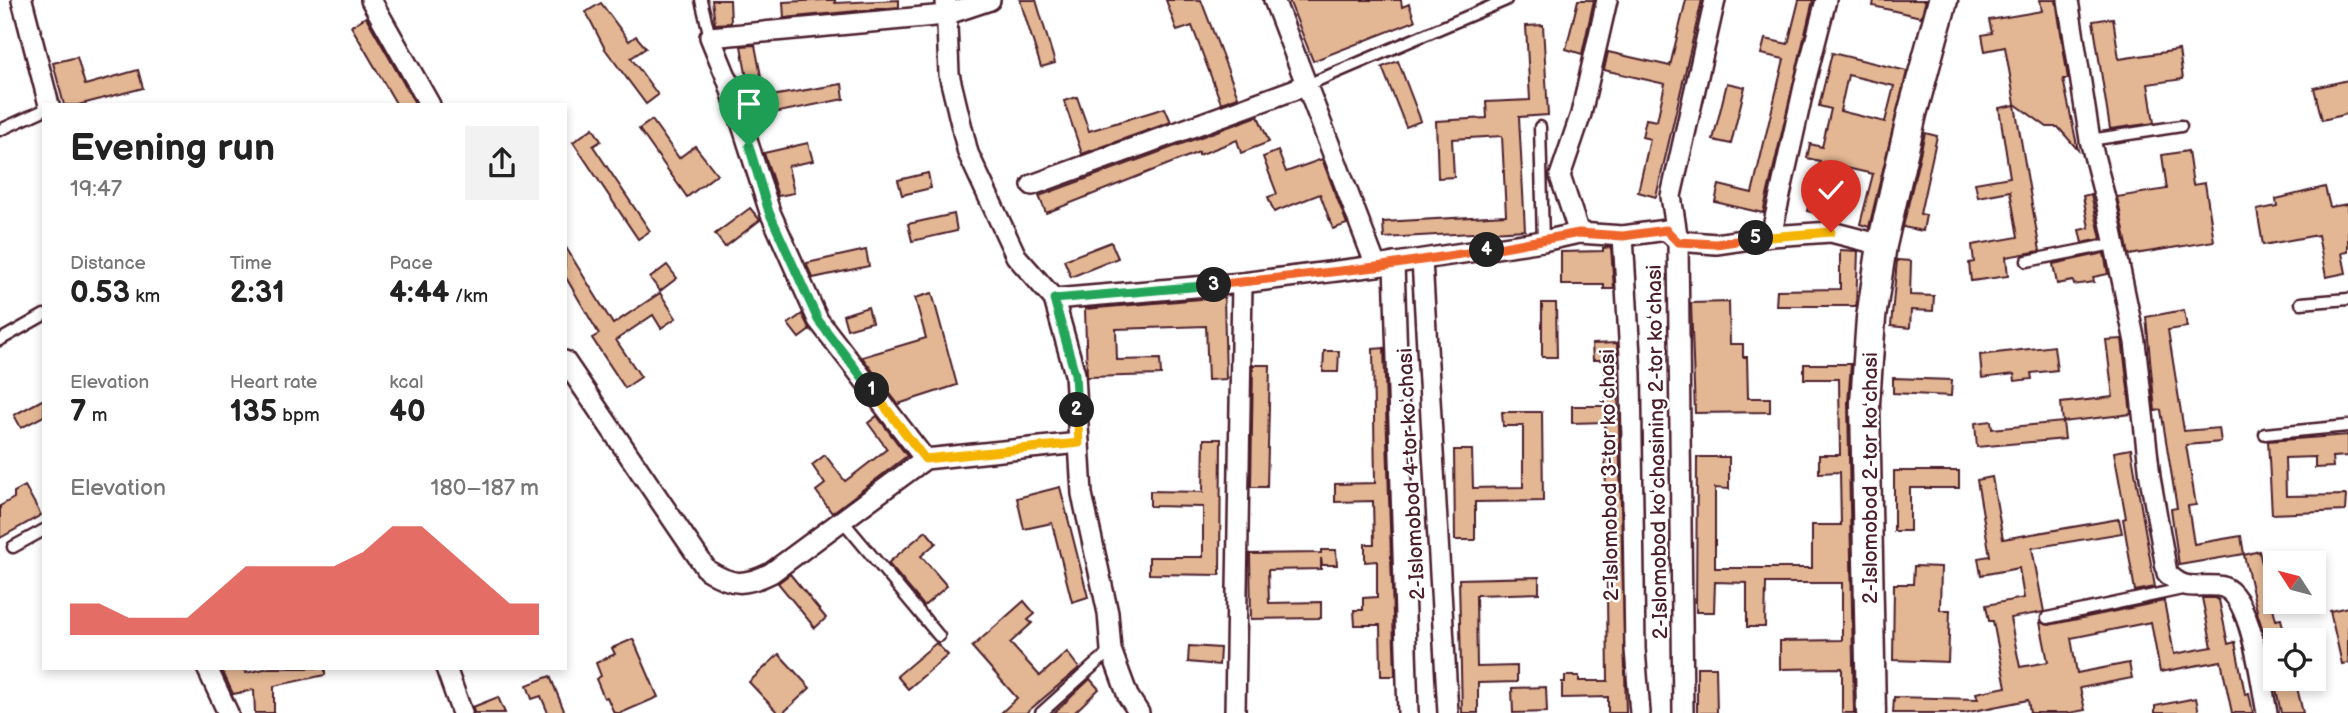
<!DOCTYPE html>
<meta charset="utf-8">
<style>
:root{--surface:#fff;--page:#f2f2f2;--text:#222;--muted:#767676;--accent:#d93025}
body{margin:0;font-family:"Balsamiq Sans",sans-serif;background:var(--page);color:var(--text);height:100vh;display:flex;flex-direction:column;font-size:26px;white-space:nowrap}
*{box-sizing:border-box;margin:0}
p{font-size:23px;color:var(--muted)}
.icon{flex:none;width:38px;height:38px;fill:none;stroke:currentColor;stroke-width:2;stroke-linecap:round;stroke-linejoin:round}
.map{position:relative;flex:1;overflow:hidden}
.drawer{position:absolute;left:42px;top:103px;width:525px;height:567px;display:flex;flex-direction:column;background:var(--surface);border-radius:0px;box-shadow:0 4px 10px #0003}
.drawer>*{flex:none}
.needle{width:46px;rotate:306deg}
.controls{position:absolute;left:2263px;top:551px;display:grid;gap:14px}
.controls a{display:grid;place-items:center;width:63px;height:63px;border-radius:0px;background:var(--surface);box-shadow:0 4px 10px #0003;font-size:35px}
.pin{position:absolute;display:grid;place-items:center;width:60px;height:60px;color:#fff;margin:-72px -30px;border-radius:50% 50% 50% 0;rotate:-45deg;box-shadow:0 0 7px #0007}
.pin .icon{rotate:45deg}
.km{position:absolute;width:35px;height:35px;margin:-18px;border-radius:50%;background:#222;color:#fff;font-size:19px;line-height:35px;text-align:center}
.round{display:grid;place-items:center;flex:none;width:74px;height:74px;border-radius:0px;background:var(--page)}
.summary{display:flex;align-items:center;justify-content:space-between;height:119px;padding:0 28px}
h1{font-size:38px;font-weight:600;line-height:52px}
.metrics{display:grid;grid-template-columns:repeat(3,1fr);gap:10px;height:119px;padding:7px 28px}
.metrics div{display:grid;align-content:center}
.metrics b{font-size:30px;font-weight:600}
.metrics small{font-size:19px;font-weight:400}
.metrics p{font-size:19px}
.chart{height:196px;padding:14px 28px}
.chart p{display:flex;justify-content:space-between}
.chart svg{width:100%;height:126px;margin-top:7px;fill:var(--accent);opacity:.7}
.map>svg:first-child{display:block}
.building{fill:#e3b793;stroke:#4a1f2b;stroke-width:2;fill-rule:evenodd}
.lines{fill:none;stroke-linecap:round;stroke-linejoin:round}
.lane-casing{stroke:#4a1f2b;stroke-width:15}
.street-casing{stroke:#4a1f2b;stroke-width:24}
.secondary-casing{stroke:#4a1f2b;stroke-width:33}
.lane{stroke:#fff;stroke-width:10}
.street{stroke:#fff;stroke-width:19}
.secondary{stroke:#fff;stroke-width:28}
.split-1-casing{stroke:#fff;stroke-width:14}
.split-2-casing{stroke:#fff;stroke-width:14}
.split-3-casing{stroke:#fff;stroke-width:14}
.split-4-casing{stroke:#fff;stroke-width:14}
.split-5-casing{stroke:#fff;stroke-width:14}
.split-6-casing{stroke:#fff;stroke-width:14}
.split-1{stroke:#22a559;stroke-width:9}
.split-2{stroke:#f5b400;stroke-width:9}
.split-3{stroke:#22a559;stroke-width:9}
.split-4{stroke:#f0652b;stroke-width:9}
.split-5{stroke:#f0652b;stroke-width:9}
.split-6{stroke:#f5b400;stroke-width:9}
.labels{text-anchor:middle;stroke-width:5;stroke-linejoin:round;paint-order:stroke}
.street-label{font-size:21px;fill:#4a1f2b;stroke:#fff}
</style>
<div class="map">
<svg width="2348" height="713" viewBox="0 0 2348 713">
<rect width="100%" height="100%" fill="#fff"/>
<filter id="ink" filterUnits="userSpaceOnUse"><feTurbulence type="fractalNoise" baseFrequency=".0143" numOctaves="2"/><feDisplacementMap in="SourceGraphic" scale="14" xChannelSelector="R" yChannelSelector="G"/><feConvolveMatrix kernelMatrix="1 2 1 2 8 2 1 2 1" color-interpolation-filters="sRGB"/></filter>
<g filter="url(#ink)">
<g class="building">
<path d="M712 0H730L731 23 715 24Z"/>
<path d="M823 0H835V3L899 0V7L784 18 783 2Z"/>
<path d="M1020 0H1036L1055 63 1041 67Z"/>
<path d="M1166 0H1201L1238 97 1221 103 1192 26 1177 31Z"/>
<path d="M1289 0H1401L1402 7 1409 4 1415 21 1313 61Z"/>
<path d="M1578 0H1594L1582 54 1566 49Z"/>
<path d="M1686 0H1702L1656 197 1638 192 1650 139 1642 137 1646 119 1657 121 1665 84 1604 70 1608 52 1670 66Z"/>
<path d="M1799 0H1813L1763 213 1715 202 1719 185 1752 193 1784 59 1761 54 1765 39 1788 44Z"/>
<path d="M1874 0H1926L1921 17 1873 6Z"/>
<path d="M2040 0H2056L2068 79H2063L2078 150 2058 127H2047L2015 104 2005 47 1985 51 1982 35 1992 33 1989 20 2042 11Z"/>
<path d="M601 3 629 41 636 36 646 48 631 58 658 95 646 104 605 49 586 12Z"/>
<path d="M366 17 416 105H397L351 26Z"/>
<path d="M2113 18 2119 59 2179 50 2183 79 2148 84 2154 123 2110 129 2093 21Z"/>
<path d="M1543 25 1548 115 1519 117 1525 230 1384 238 1383 222 1506 215 1502 136 1452 139 1454 177 1438 178 1436 121 1487 118 1486 102 1530 100 1526 26Z"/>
<path d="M755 45 765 97 842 84 844 99 754 117 741 46Z"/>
<path d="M1832 53 1907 71 1869 227 1860 224 1873 174 1842 167 1830 217 1807 211 1820 161 1807 158 1810 144 1822 147 1831 109 1819 106ZM1848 75 1894 86 1885 122 1840 111Z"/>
<path d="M77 57 85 85 138 70 143 88 78 105H64L53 63Z"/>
<path d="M1398 61 1421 121 1406 127 1382 67Z"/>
<path d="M2348 80V114L2322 120 2314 88Z"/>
<path d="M1727 83 1745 87 1731 144 1713 140Z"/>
<path d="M1077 97 1089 131 1165 108 1171 122 1082 154 1064 101Z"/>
<path d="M2015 105 2040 251 2006 257 2008 276 1971 281 1969 263 1974 262 1972 245 2018 237 2010 191 1978 197 1975 183 2010 177 1999 108Z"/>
<path d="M1258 116 1269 142 1241 153 1237 140 1199 155V152L1046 213 1039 196Z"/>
<path d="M652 120 679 158 695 146 717 174 687 197 639 129Z"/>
<path d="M593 128 601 141 593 146 650 231 638 239 573 142Z"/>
<path d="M1925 133 1937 136 1920 214 1926 215 1923 231 1903 227Z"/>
<path d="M808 143 813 161 788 166 794 193 778 196 764 153Z"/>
<path d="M1278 151 1286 172 1322 159 1347 224 1333 229 1320 194 1274 212 1268 197 1277 194 1263 157Z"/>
<path d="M2188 151 2193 185 2205 183 2214 241 2129 255 2117 197 2167 189 2162 155Z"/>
<path d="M928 173 931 188 902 195 898 180Z"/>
<path d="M2325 187 2330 207 2348 204V252L2342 253 2346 273 2326 277 2318 235 2263 245 2257 210 2277 206 2276 199Z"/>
<path d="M2091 194 2101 239 2082 243 2079 230 2089 228 2083 196Z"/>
<path d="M750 208 760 220 725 247 715 234Z"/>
<path d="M954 214 957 231 912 241 908 224Z"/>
<path d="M1111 242 1118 258 1071 277 1064 260Z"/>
<path d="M565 246 613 324 660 293 676 318 661 328 653 315 616 340 641 377 625 388 592 338 599 334 565 276Z"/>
<path d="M1611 247 1614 289H1604V285H1561V252L1603 251V248Z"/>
<path d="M866 250 869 266 813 278 808 268 807 263Z"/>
<path d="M1840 250 1858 251 1856 306H1776L1777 290 1840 289Z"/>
<path d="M2104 253 2108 274 2093 277 2094 282 2074 285 2073 281 2057 284 2053 264Z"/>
<path d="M1897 260 1911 261 1910 295 1934 296 1933 311 1911 310 1910 328 1891 326Z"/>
<path d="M667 265 677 278 660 291 650 278Z"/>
<path d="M932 293 957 385 898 404 862 357 926 338 915 298Z"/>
<path d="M1224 297 1226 379 1208 380 1206 326 1116 329 1117 360 1160 359 1161 375 1087 377 1085 309Z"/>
<path d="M1729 302 1730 344H1743V357H1747L1748 398H1770V412L1695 413 1691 303Z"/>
<path d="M1542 303H1556L1557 357H1542Z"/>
<path d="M868 307 872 322 847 329 843 315Z"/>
<path d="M2184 310 2187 327 2168 330 2184 431 2219 428 2221 442 2186 445 2196 505 2188 506 2194 544 2241 536 2244 554 2179 565 2171 509 2177 508 2161 410 2155 411 2146 317Z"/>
<path d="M802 314 810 330 799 338 788 324Z"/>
<path d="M2122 339 2131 414 2063 422 2061 403 2113 397 2106 340Z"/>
<path d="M1617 343 1626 713H1608V697L1562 698V682H1565V676H1579V681H1608L1605 422 1572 423V406H1606L1605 360H1593L1592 344Z"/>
<path d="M2054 346 2057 370 2031 373 2032 379 2015 381 2014 374 1982 378 1980 355Z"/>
<path d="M1384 348 1395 676H1381L1380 625H1355L1354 610H1363V598L1377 597V561L1365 562V544H1374L1373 501 1335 502V484L1375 483 1373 349Z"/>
<path d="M1324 351H1339L1338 372H1323Z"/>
<path d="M1804 364H1851L1848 403 1854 713H1842V668L1780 669V641L1842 640V583H1766L1765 627H1747V583L1715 582 1714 612H1696L1697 457H1729V489L1715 488V568H1812V525H1841L1840 472 1819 473V455H1840L1839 379H1804Z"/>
<path d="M1253 365H1270L1267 487H1251Z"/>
<path d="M1893 378 1952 380 1951 396 1893 393Z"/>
<path d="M44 399V416L21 428 14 415Z"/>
<path d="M1502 412H1542L1543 501 1475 502V540H1455L1454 450H1472L1473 488 1523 487V426H1503Z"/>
<path d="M877 416 907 456 832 513 816 491 825 484 812 465 825 455 845 481 856 473 887 449 868 423Z"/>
<path d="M1991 421 1992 429 2063 422 2065 439 1977 447 1975 423Z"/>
<path d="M2348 435V456L2332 457 2333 467 2315 468V457L2285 458 2286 496 2346 495 2345 511 2272 514 2268 441Z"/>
<path d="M1204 439H1221L1220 575 1149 574V557H1203V507L1150 506V491L1203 492Z"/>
<path d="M2131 449 2155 587 2135 591 2123 519 2126 518 2114 452Z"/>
<path d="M1894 471H1959V488H1910V531H1894Z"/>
<path d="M1992 477 2003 539 2119 519 2122 533 2032 548 2044 612 2010 618 2020 667 2048 662 2040 622 2049 625 2164 601 2174 654 2212 647 2202 598H2215L2219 600 2228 644 2235 642 2245 694 2249 693 2253 713H2232L2221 661 2160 672 2151 622 2071 638 2077 673 2129 663 2132 678 2080 688 2085 710 2069 713H2030L2028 700 1964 713H1893L1894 697 1978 699 1976 693 2006 687 1993 621H1989L1986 605 2024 598 2019 568 1981 575 1978 558 1990 556 1977 480Z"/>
<path d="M25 486 41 515 0 538V506L14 498V492Z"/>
<path d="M1060 487 1088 597 1072 602 1052 523 1024 529 1017 498Z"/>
<path d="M926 531 936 543 921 556 947 586 924 606 888 563Z"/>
<path d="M1321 550H1336L1337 565H1322L1321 558V569L1268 570 1269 603 1321 602V618L1251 619 1250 554 1321 553Z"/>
<path d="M2259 551 2276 620 2281 619 2286 640H2266L2258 615 2244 555Z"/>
<path d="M1914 566 1941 567 1940 610H1950L1948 662 1893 660 1894 584H1913Z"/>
<path d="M790 574 826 618 815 628 778 583Z"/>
<path d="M1539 577V593L1476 595 1477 667 1517 666V682L1478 683V713H1462L1459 579Z"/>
<path d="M1024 601 1035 614 1028 620 1032 623 1010 643 1040 676 1067 652 1079 668 1026 713H1001L1017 698 972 647Z"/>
<path d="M2348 607V663L2342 664 2330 611Z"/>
<path d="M633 639 658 697 621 713H614L607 697 604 698 596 679 601 676 596 663 615 654 612 648Z"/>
<path d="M936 643 948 655 908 689 897 676Z"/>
<path d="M1189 646 1220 648 1219 665 1188 662Z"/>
<path d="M779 654 810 688 783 713H778L749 682Z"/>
<path d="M1697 667H1716L1717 713H1697Z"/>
<path d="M221 668H245L246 673 269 668H325V675L274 686V713H255L254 690 233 694Z"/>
<path d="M550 676 565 713H548L541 696 532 699 527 685Z"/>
<path d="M1090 679 1099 689 1074 713H1054Z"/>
<path d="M2274 679H2295L2303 713H2281Z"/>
<path d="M1546 687 1547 712 1513 713 1512 688Z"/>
<path d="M498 697 505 713H474L473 707Z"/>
<path d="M2196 698 2199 713H2155V706Z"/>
</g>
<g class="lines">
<g class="lane-casing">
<g id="lane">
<path d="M701 0 710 37"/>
<path d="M1307 85 1506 0"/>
<path d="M1540 127 1543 241"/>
<path d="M0 130 44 110"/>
<path d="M2090 140 2181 126"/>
<path d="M2027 261 2113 244"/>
<path d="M2301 303 2348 299"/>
<path d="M0 340 44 315"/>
<path d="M2265 434 2348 426"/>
<path d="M842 520 939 636"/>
<path d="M13 547 44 530"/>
<path d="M2047 618 2187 588"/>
<path d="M1041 713 1111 650"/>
</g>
</g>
<g class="street-casing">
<g id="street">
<path d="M22 0 49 105"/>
<path d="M371 0 430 105"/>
<path d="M946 0 949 74 968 153 1016 256 1054 299 1075 374 1082 494 1108 613 1111 650 1128 696 1139 713"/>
<path d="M1274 0 1376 266"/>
<path d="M2068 0 2090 140 2106 202 2135 342 2150 477 2167 573C2185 592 2195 584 2218 586 2252 588 2261 685 2267 713"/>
<path d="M1032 185 1307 85"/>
<path d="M1579 233 1560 176 1581 114 1607 0"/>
<path d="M1623 236 1631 373 1635 649 1640 713"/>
<path d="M1771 236 1805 82 1826 0"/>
<path d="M1678 241 1716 244 1771 236 1831 232 1882 245"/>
<path d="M1422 260 1448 713"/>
<path d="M1394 263 1408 713"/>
<path d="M1054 299 1242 283 1376 266 1543 241 1579 233 1623 236 1666 230 1678 241"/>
<path d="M565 361 707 570C732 586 745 586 771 573L925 459 1079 443"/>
<path d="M925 459 818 320 770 212 728 81 710 37 945 15 990 0"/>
<path d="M207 668 228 713"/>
<path d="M446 668 462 713"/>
<path d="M1235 713 1242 283"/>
<path d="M1683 713 1678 241 1671 196 1715 0"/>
</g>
</g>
<g class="secondary-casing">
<path id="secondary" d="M1871 713 1865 403 1871 318 1882 245 1912 114 1943 0"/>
</g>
<use href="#lane" class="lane"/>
<use href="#street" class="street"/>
<use href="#secondary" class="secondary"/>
</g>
</g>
<g class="lines" filter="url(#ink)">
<g class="split-1-casing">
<path id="split-1" d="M749 146 769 212 818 320 872 390"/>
</g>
<g class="split-2-casing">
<path id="split-2" d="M872 390 925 459 1079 443 1077 410"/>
</g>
<g class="split-3-casing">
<path id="split-3" d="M1077 410 1075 374 1054 299 1214 285"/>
</g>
<g class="split-4-casing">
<path id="split-4" d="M1214 285 1376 267 1487 250"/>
</g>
<g class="split-5-casing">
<path id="split-5" d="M1487 250 1579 233 1623 236 1666 230 1678 242 1716 244 1756 238"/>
</g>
<g class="split-6-casing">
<path id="split-6" d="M1756 238 1831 232"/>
</g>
<use href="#split-1" class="split-1"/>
<use href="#split-2" class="split-2"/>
<use href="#split-3" class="split-3"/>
<use href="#split-4" class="split-4"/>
<use href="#split-5" class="split-5"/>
<use href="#split-6" class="split-6"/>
</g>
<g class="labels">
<g class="street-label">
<text transform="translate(1657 452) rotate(-91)" y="7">2-Islomobod koʻchasining 2-tor koʻchasi</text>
<text transform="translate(1411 474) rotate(-93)" y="7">2-Islomobod 4-tor koʻchasi</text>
<text transform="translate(1609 475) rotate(-91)" y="7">2-Islomobod 3-tor koʻchasi</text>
<text transform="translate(1870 478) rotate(-90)" y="7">2-Islomobod 2-tor koʻchasi</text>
</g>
</g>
</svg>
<div class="controls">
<a><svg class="needle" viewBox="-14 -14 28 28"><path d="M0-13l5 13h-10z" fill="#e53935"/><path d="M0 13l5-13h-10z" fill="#767676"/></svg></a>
<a><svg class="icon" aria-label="locate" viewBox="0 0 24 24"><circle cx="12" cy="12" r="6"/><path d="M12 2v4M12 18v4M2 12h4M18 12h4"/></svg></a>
</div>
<div class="pin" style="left:749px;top:146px;background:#1e9e55"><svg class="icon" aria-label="arrive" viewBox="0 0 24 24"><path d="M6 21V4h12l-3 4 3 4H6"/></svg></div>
<div class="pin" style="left:1831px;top:232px;background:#d93025"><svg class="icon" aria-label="check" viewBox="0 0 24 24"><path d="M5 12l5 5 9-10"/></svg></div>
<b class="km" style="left:872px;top:390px">1</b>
<b class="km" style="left:1077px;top:410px">2</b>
<b class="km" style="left:1214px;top:285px">3</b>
<b class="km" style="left:1487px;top:250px">4</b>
<b class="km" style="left:1756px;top:238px">5</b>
<section class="drawer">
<div class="summary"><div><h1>Evening run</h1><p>19:47</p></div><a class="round"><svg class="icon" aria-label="share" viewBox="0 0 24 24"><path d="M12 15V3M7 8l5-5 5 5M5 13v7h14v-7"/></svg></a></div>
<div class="metrics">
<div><p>Distance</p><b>0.53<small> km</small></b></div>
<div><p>Time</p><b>2:31</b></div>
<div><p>Pace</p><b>4:44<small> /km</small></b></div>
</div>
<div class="metrics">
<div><p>Elevation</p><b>7<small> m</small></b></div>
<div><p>Heart rate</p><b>135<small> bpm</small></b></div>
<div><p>kcal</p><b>40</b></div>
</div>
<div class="chart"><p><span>Elevation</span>180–187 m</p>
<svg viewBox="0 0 160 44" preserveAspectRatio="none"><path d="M0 44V33L10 33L20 38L30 38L40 38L50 29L60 20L70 20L80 20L90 20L100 15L110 6L120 6L130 15L140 24L150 33L160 33V44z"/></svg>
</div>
</section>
</div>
